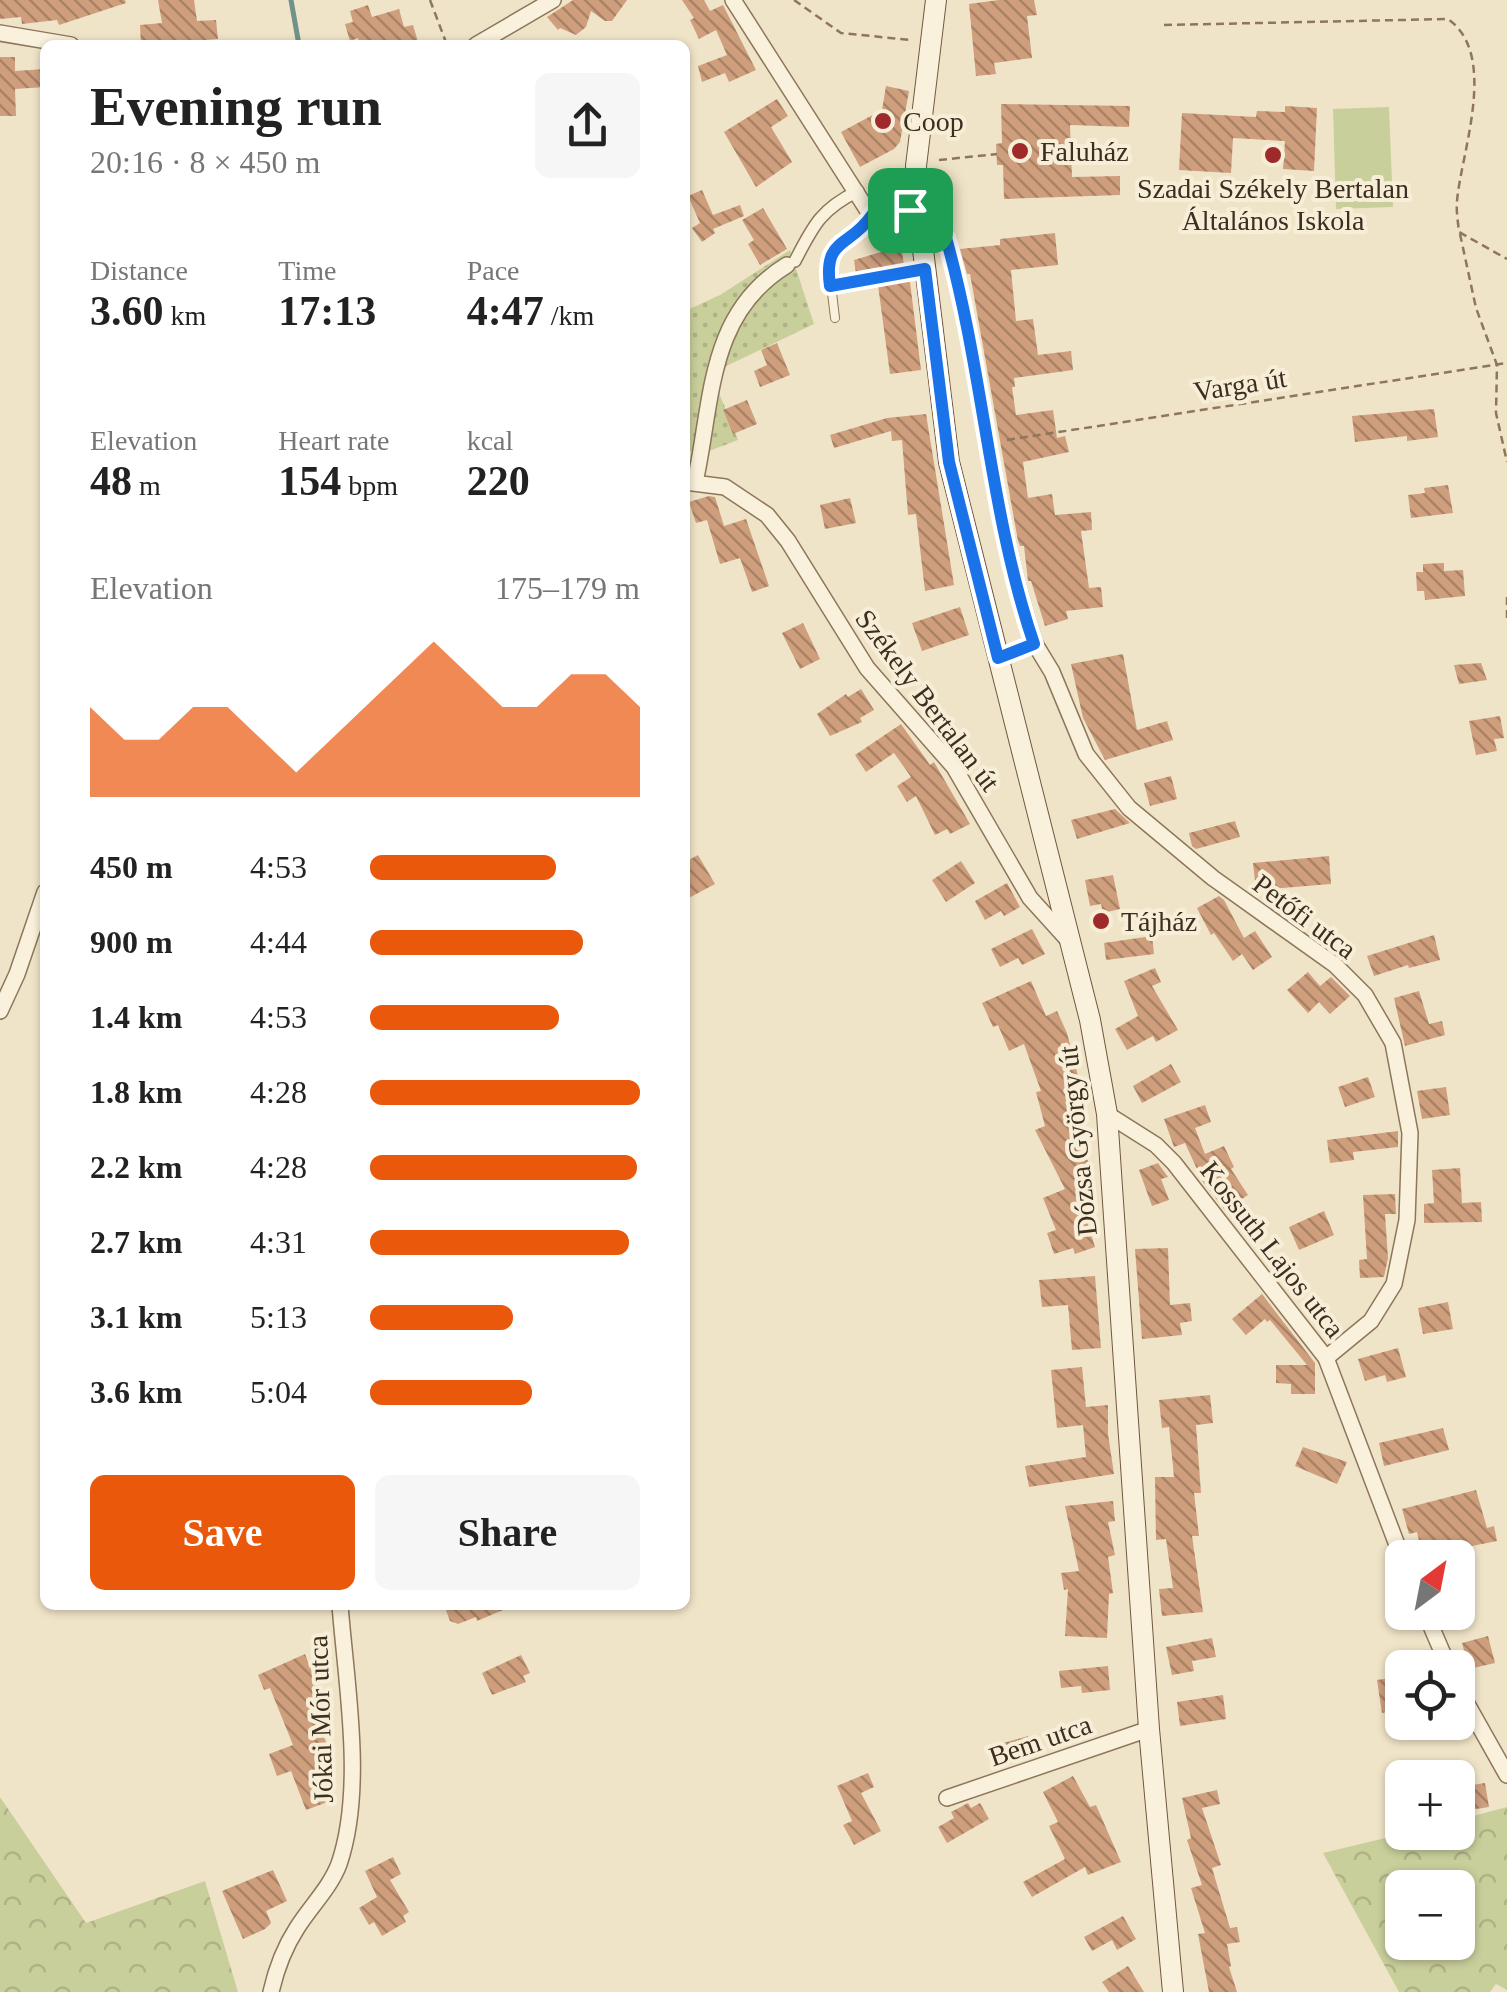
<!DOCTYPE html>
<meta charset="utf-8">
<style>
:root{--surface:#fff;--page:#f6f6f6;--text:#222;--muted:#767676;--accent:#ea580c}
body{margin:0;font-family:"Times New Roman",serif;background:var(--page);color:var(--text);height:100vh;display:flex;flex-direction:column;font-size:38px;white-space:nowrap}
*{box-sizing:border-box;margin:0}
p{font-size:32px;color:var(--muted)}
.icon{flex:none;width:55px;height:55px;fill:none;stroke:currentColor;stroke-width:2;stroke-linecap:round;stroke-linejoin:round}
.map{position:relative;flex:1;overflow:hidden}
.drawer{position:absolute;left:40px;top:40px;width:650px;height:1570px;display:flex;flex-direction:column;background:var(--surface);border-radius:15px;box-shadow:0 2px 8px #0004}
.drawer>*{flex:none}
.needle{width:65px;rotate:32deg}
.tools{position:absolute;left:1385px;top:1540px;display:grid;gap:20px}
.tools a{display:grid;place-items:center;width:90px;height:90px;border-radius:15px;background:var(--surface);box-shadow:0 2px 8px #0004;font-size:50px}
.pin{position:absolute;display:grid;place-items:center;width:85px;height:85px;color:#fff;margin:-42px;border-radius:20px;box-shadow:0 5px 15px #0006}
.round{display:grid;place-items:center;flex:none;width:105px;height:105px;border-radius:15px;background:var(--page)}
.head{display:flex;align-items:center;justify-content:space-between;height:170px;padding:0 50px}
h1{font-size:55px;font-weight:600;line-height:75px}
.metrics{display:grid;grid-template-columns:repeat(3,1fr);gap:15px;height:170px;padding:10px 50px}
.metrics div{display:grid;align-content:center}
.metrics b{font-size:42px;font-weight:600}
.metrics small{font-size:28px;font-weight:400}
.metrics p{font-size:28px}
.chart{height:280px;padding:20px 50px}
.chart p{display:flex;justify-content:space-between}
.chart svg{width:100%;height:180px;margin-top:10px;fill:var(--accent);opacity:.7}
.cta{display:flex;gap:20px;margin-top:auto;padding:20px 50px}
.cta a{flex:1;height:115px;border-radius:15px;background:var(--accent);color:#fff;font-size:40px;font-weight:600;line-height:115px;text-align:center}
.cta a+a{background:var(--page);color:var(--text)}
ul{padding:0 50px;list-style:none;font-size:32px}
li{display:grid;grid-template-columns:160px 120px 1fr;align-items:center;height:75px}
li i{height:25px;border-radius:12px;background:var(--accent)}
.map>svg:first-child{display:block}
.grass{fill:#c9cf9b}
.forest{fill:url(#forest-crowns);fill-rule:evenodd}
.park{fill:url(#park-dots)}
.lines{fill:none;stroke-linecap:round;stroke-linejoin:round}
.stream{stroke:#6f938a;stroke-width:5}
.building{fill:url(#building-back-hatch)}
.service-casing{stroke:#8d765c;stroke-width:10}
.pedestrian-casing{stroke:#8d765c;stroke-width:14}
.minor-casing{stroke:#8d765c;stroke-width:18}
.secondary-casing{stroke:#6f573f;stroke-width:22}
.path{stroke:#8d765c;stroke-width:2.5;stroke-dasharray:8 5;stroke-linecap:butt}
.service{stroke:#faf1dc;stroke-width:8}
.pedestrian{stroke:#faf1dc;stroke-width:11}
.minor{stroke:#faf1dc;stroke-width:15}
.secondary{stroke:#faf1dc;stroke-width:20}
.route-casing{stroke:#fff;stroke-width:20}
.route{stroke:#1a73e8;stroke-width:12}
.poi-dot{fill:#9e2a2b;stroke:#f7eed8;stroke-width:4}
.labels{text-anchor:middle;stroke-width:8;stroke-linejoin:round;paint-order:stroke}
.poi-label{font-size:28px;fill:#3d2e20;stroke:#f7eed8;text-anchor:start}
.street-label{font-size:28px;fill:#3d2e20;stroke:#f7eed8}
</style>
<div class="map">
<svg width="1507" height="1992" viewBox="0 0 1507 1992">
<defs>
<pattern id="forest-crowns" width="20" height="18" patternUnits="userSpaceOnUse" patternTransform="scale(2.5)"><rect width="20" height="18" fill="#c9cf9b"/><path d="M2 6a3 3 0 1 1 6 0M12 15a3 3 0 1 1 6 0" fill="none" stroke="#aeb285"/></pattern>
<pattern id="park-dots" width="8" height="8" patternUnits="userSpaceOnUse" patternTransform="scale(2.5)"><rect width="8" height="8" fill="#c9cf9b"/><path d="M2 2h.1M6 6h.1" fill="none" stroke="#aeb285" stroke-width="1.8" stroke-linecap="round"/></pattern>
<pattern id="building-back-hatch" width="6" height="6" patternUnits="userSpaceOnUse" patternTransform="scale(2.5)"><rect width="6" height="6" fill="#cf9f7d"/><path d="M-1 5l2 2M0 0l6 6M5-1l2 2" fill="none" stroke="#a98266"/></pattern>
</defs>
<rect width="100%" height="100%" fill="#f0e4c8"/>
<path class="grass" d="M1389 107 1393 207 1336 209 1333 109Z"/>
<g class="forest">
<path d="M0 1797 86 1923 205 1881 238 1992H0Z"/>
<path d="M1507 1807V1990L1496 1984 1490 1992H1399L1323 1853 1406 1833 1458 1832V1820ZM1402 1888H1458V1942H1402Z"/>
</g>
<path class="park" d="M790 250 814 324 720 369 715 383 738 440 709 451H688L685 446V311L720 295Z"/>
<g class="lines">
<path class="stream" d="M291 0 299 45"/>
</g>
<g class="building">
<path d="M0 0H125L126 3 59 25 57 20 22 24 21 17 0 19Z"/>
<path d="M158 0H194L197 21 216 20 218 39 141 45 140 25 162 23Z"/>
<path d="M573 0H627L612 21H605L591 11 586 27 576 35 560 28 558 30 547 17Z"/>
<path d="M682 0H704L710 11 723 5 756 70 729 82 725 73 702 82 698 66 727 55 716 30 699 39 690 20 694 18Z"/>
<path d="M999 0H1034L1037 15 1027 16 1032 58 994 63 996 74 976 76 969 4Z"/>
<path d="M368 5 372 17 399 9 404 27 413 25 419 45H360L358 38 350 41 345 24 353 22 350 11Z"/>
<path d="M0 57H15V71L45 69V87L15 89 16 116H0Z"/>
<path d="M886 86 909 91 900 142 894 149 860 167 841 132 882 110Z"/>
<path d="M777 99 788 116 771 127 792 162 756 187 724 132Z"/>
<path d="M1001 104 1130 106 1129 127 1070 125 1072 177 1120 176V195L1004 199 1003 165H997L996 144 1002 143Z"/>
<path d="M1285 106 1317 108 1314 171 1283 169 1285 141 1233 138 1231 173 1179 170 1182 113 1256 117 1257 111 1285 112Z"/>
<path d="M702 190 713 215 740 205 744 216 713 229 715 233 702 242 692 228 700 223 688 196Z"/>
<path d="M763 208 787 249 760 265 748 244 754 240 742 220Z"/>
<path d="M1055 233 1058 265 1011 270 1016 321 1033 319 1038 355 1071 351 1073 370 1014 378 1015 387H1012L1016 415 1053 410 1057 438 1065 436 1069 452 1023 462 1028 498 1052 494 1055 515 1091 512 1092 530 1081 531 1089 588 1101 587 1103 607 1066 611 1068 619 1045 626 1031 581H1028L1024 546H1020L1018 541 970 274H967L960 249 1000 245V239Z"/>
<path d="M901 246 904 265 856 274 854 260Z"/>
<path d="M907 280 910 282 921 370 890 374 878 285Z"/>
<path d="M777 343 790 375 760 387 754 371 767 365 761 350Z"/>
<path d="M747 400 757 424 733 434 723 410Z"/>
<path d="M1434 409 1438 437 1407 441V436L1355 442 1352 416Z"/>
<path d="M926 414 954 585 925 591 916 514 908 515 902 440 892 441 891 431 834 448 830 435 887 418Z"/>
<path d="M1448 485 1453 513 1411 518 1408 495 1425 493 1424 488Z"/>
<path d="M709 496 715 497 724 526 746 519 769 586 752 592 740 558 720 564 707 520 696 523 689 502Z"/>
<path d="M850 498 856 523 825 529 820 505Z"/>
<path d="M1444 563V571L1463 570 1465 596 1425 600 1424 591H1417L1416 572H1423V564Z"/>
<path d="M960 607 969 635 922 651 912 623Z"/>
<path d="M803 623 820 659 800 669 782 633Z"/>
<path d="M1123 654 1137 730 1167 721 1173 740 1105 760 1083 718 1071 664Z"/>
<path d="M1481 663 1487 680 1459 684 1454 665Z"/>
<path d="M861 689 874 710 860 718 862 722 830 736 817 714 846 694 848 697Z"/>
<path d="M1500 716 1504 738 1494 739 1497 751 1476 755 1469 721Z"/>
<path d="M901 724 930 765 934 762 970 824 950 834 947 829 935 835 916 796 907 802 897 786 911 777 894 753 866 772 855 755Z"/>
<path d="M1171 776 1177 799 1150 806 1144 783Z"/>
<path d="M1115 809 1130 823 1077 839 1071 820Z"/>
<path d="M1235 821 1240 837 1196 849 1192 846 1189 833Z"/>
<path d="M698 855 715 884 685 900V862Z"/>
<path d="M1329 856 1331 884 1256 890 1253 863Z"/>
<path d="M961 861 975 883 946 902 932 880Z"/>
<path d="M1113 875 1120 909 1103 913 1101 904 1090 906 1085 880Z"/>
<path d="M1007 883 1020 907 1004 916 1001 911 985 920 975 901Z"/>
<path d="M1219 896 1224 900 1244 938 1255 931 1272 957 1253 970 1242 954 1233 961 1214 933 1211 935 1197 908Z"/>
<path d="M1032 929 1045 954 1022 965 1018 958 1000 967 991 949Z"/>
<path d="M1434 935 1440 960 1409 968 1408 965 1374 976 1367 956Z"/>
<path d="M1152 936 1154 954 1106 960 1104 943Z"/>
<path d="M1155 968 1161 982 1152 986 1178 1030 1156 1042 1153 1036 1127 1050 1115 1029 1138 1016 1124 981Z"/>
<path d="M1308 972 1320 986 1331 977 1350 996 1330 1014 1319 1002 1308 1013 1287 990Z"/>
<path d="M1031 981 1046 1016 1057 1011 1067 1033 1085 1103 1076 1105 1087 1132 1076 1136 1091 1167 1080 1172 1093 1205 1083 1209 1095 1247 1075 1254 1073 1248 1054 1254 1047 1233 1056 1230 1043 1198 1065 1189 1035 1130 1045 1126 1036 1092 1041 1091 1024 1044 1009 1051 998 1025 993 1027 982 1003Z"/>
<path d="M1419 991 1429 1024 1442 1021 1445 1035 1405 1046 1394 998Z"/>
<path d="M1171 1064 1181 1082 1142 1103 1133 1086Z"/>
<path d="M1368 1077 1375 1097 1345 1107 1338 1087Z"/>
<path d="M1446 1087 1450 1115 1422 1119 1417 1091Z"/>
<path d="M1205 1105 1211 1122 1195 1128 1205 1154 1224 1146 1234 1167 1231 1169 1248 1195 1225 1210 1203 1182 1185 1143 1174 1147 1164 1119Z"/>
<path d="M1398 1131V1147L1353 1152 1354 1160 1330 1163 1327 1140Z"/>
<path d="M1158 1163 1168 1177 1161 1179 1169 1200 1152 1206 1139 1170Z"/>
<path d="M1460 1168 1462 1203 1481 1202 1482 1222 1424 1223V1204L1434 1203 1432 1170Z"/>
<path d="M1395 1194 1396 1214H1385L1388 1258 1384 1277 1360 1278 1359 1260 1367 1259 1363 1195Z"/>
<path d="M1324 1211 1334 1235 1299 1250 1289 1227Z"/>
<path d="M1168 1248 1170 1305 1190 1303 1192 1321 1180 1323 1182 1335 1142 1339 1135 1249Z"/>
<path d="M1095 1276 1101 1348 1072 1350 1068 1305 1042 1307 1039 1280Z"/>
<path d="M1262 1294 1315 1363V1394H1291V1384L1276 1383V1365H1307L1270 1320 1267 1322 1265 1319 1246 1335 1232 1319Z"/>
<path d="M1448 1302 1453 1329 1423 1334 1418 1308Z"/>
<path d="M1398 1348 1406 1377 1387 1382 1385 1375 1365 1381 1358 1359Z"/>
<path d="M1082 1367 1086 1407 1108 1405V1434L1114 1474 1029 1487 1025 1466 1086 1457 1083 1425 1057 1428 1051 1370Z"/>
<path d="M1210 1395 1213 1423 1196 1425 1201 1493H1194L1199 1536H1192L1203 1612 1162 1616 1159 1589 1173 1588 1166 1539 1156 1540 1155 1477H1174L1169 1427 1162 1428 1159 1400Z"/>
<path d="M1443 1428 1449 1450 1384 1466 1379 1443Z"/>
<path d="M1303 1447 1347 1462 1337 1484 1295 1466Z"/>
<path d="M1476 1490 1487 1528 1494 1526 1497 1541 1462 1548 1474 1590 1458 1594V1558H1423L1417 1532 1409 1534 1402 1509Z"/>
<path d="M1113 1501 1115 1521 1108 1522 1115 1555 1108 1557 1113 1593 1109 1594 1107 1638 1065 1636 1068 1589 1064 1590 1061 1573 1079 1571 1065 1506Z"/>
<path d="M444 1605H515L477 1621 476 1617 458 1624 450 1621Z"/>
<path d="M1488 1636 1495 1663 1469 1669 1462 1643Z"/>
<path d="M1212 1638 1216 1657 1192 1661 1194 1671 1172 1675 1166 1647Z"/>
<path d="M305 1654 326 1709 315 1714 331 1755 317 1761 333 1800 306 1810 291 1771 277 1776 269 1754 293 1745 270 1688 264 1690 258 1675Z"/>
<path d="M521 1655 530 1673 523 1676 526 1682 492 1695 482 1673Z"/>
<path d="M1108 1666 1110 1690 1082 1693 1081 1686 1061 1688 1059 1671Z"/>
<path d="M1402 1676V1709L1382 1713 1377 1680Z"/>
<path d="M1223 1695 1226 1719 1180 1726 1177 1702Z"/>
<path d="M1028 1736 1033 1756 999 1766 993 1746Z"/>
<path d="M868 1773 874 1787 861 1793 881 1831 854 1845 843 1825 852 1821 837 1786Z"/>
<path d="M1073 1776 1090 1807 1096 1805 1121 1862 1088 1875 1085 1867 1032 1897 1023 1882 1065 1859 1049 1826 1058 1822 1043 1792Z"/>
<path d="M1485 1783 1489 1807 1463 1811 1459 1787Z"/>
<path d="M1217 1790 1220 1804 1202 1808 1221 1865 1212 1868 1230 1928 1237 1927 1240 1942 1227 1944 1231 1966 1229 1967 1237 1992H1209L1198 1934 1205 1933 1191 1888 1202 1885 1187 1840 1191 1838 1182 1798Z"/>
<path d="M968 1803 971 1808 980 1803 989 1819 947 1843 938 1827 954 1818 951 1812Z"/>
<path d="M393 1857 401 1874 390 1880 409 1912 403 1916 406 1922 382 1936 374 1922 369 1925 359 1908 377 1897 365 1871Z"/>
<path d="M273 1870 287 1901 266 1911 271 1923 265 1929 243 1939 222 1891Z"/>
<path d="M1123 1916 1136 1939 1117 1950 1112 1940 1092 1951 1084 1937Z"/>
<path d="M1128 1966 1144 1992H1109L1102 1982Z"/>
</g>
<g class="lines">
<g class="service-casing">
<g id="service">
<path d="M830 286 924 269"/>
<path d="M835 318 828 259C838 241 860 233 872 215"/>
</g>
</g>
<g class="pedestrian-casing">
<path id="pedestrian" d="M795 261C813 226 821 209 858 191"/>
</g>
<g class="minor-casing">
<g id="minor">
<path d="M733 0 868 211 877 216 918 209"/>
<path d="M0 33 71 45"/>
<path d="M476 45 553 0"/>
<path d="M922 241 946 238C984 372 990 512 1035 644"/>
<path d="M685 482 725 487 767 515 788 541 867 668 954 767 1030 898 1068 940"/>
<path d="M695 482C713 401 707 314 787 265"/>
<path d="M998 658 1035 644 1052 672 1086 754 1129 808 1213 878 1335 965 1365 995 1393 1043 1410 1133 1407 1220 1394 1284 1371 1321 1326 1358"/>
<path d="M0 1011 17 974 45 892"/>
<path d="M1107 1114 1156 1145 1174 1163 1326 1358 1402 1558"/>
<path d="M1425 1612 1449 1668"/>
<path d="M1458 1688 1507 1775"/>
<path d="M947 1798 1149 1729"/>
<path d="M271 1992C276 1970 284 1948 297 1928 310 1907 330 1888 339 1864 365 1788 346 1684 340 1605"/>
</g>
</g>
<g class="secondary-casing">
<path id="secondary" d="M936 0 916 166 918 209 949 462 1090 1020 1107 1114 1149 1729 1173 1992"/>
</g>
<g class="path">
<path d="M430 0 447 45"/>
<path d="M794 0 841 33 911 40"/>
<path d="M1164 25 1448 19C1499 55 1461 153 1457 201 1456 211 1458 222 1459 232L1507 259"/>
<path d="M939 160 997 154"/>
<path d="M1460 234 1476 308 1497 365 1496 413 1507 462"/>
<path d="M1007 440 1507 363"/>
<path d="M1507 597V623"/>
</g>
<use href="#service" class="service"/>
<use href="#pedestrian" class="pedestrian"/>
<use href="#minor" class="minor"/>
<use href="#secondary" class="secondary"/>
</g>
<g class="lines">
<g class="route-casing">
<path id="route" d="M918 209 922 241 946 238C984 372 989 512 1034 644L998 658 949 462 925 269 830 286C823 237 850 248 872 215Z"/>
</g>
<use href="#route" class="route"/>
</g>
<g class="poi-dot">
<circle cx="883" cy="121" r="10"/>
<circle cx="1020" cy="151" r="10"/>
<circle cx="1273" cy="155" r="10"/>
<circle cx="1101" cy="921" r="10"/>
</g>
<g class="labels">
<g class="poi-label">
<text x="903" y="131">Coop</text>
<text x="1040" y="161">Faluház</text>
<text x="1273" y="198" text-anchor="middle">Szadai Székely Bertalan<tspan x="1273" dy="32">Általános Iskola</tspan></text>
<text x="1121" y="931">Tájház</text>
</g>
<g class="street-label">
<text transform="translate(1240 384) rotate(-9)" y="10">Varga út</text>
<text transform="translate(928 700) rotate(53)" y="10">Székely Bertalan út</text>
<text transform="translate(1305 916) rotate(37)" y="10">Petőfi utca</text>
<text transform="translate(1077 1141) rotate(-96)" y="10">Dózsa György út</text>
<text transform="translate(1273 1249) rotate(52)" y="10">Kossuth Lajos utca</text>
<text transform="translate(320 1719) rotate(-92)" y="10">Jókai Mór utca</text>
<text transform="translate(1040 1740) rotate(-19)" y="10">Bem utca</text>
</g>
</g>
</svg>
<div class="tools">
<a><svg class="needle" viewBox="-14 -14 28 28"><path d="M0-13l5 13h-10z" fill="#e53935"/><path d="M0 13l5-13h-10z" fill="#767676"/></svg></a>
<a><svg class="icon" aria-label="locate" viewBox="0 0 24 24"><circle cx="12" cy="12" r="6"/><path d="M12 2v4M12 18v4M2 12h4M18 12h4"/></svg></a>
<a>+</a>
<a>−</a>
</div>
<div class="pin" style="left:910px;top:210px;background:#1e9e55"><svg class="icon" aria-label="arrive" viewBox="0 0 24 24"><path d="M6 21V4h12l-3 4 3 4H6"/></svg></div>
<section class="drawer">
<div class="head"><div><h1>Evening run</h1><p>20:16 · 8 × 450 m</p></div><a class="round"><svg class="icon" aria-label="share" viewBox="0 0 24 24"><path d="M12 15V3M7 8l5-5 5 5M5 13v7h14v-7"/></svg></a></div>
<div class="metrics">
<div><p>Distance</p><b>3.60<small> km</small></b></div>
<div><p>Time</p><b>17:13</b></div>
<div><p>Pace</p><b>4:47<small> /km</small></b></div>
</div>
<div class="metrics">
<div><p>Elevation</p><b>48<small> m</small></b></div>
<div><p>Heart rate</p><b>154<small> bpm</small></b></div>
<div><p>kcal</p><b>220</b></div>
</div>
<div class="chart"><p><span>Elevation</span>175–179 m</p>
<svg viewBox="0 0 160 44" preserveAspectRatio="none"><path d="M0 44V22L10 30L20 30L30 22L40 22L50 30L60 38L70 30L80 22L90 14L100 6L110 14L120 22L130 22L140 14L150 14L160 22V44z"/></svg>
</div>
<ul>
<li><b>450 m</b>4:53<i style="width:69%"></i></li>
<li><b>900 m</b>4:44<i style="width:79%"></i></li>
<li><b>1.4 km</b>4:53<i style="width:70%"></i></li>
<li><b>1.8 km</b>4:28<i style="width:100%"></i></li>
<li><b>2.2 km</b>4:28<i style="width:99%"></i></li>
<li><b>2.7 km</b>4:31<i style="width:96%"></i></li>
<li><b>3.1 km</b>5:13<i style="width:53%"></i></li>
<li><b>3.6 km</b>5:04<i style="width:60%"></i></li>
</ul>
<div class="cta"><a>Save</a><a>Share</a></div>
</section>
</div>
